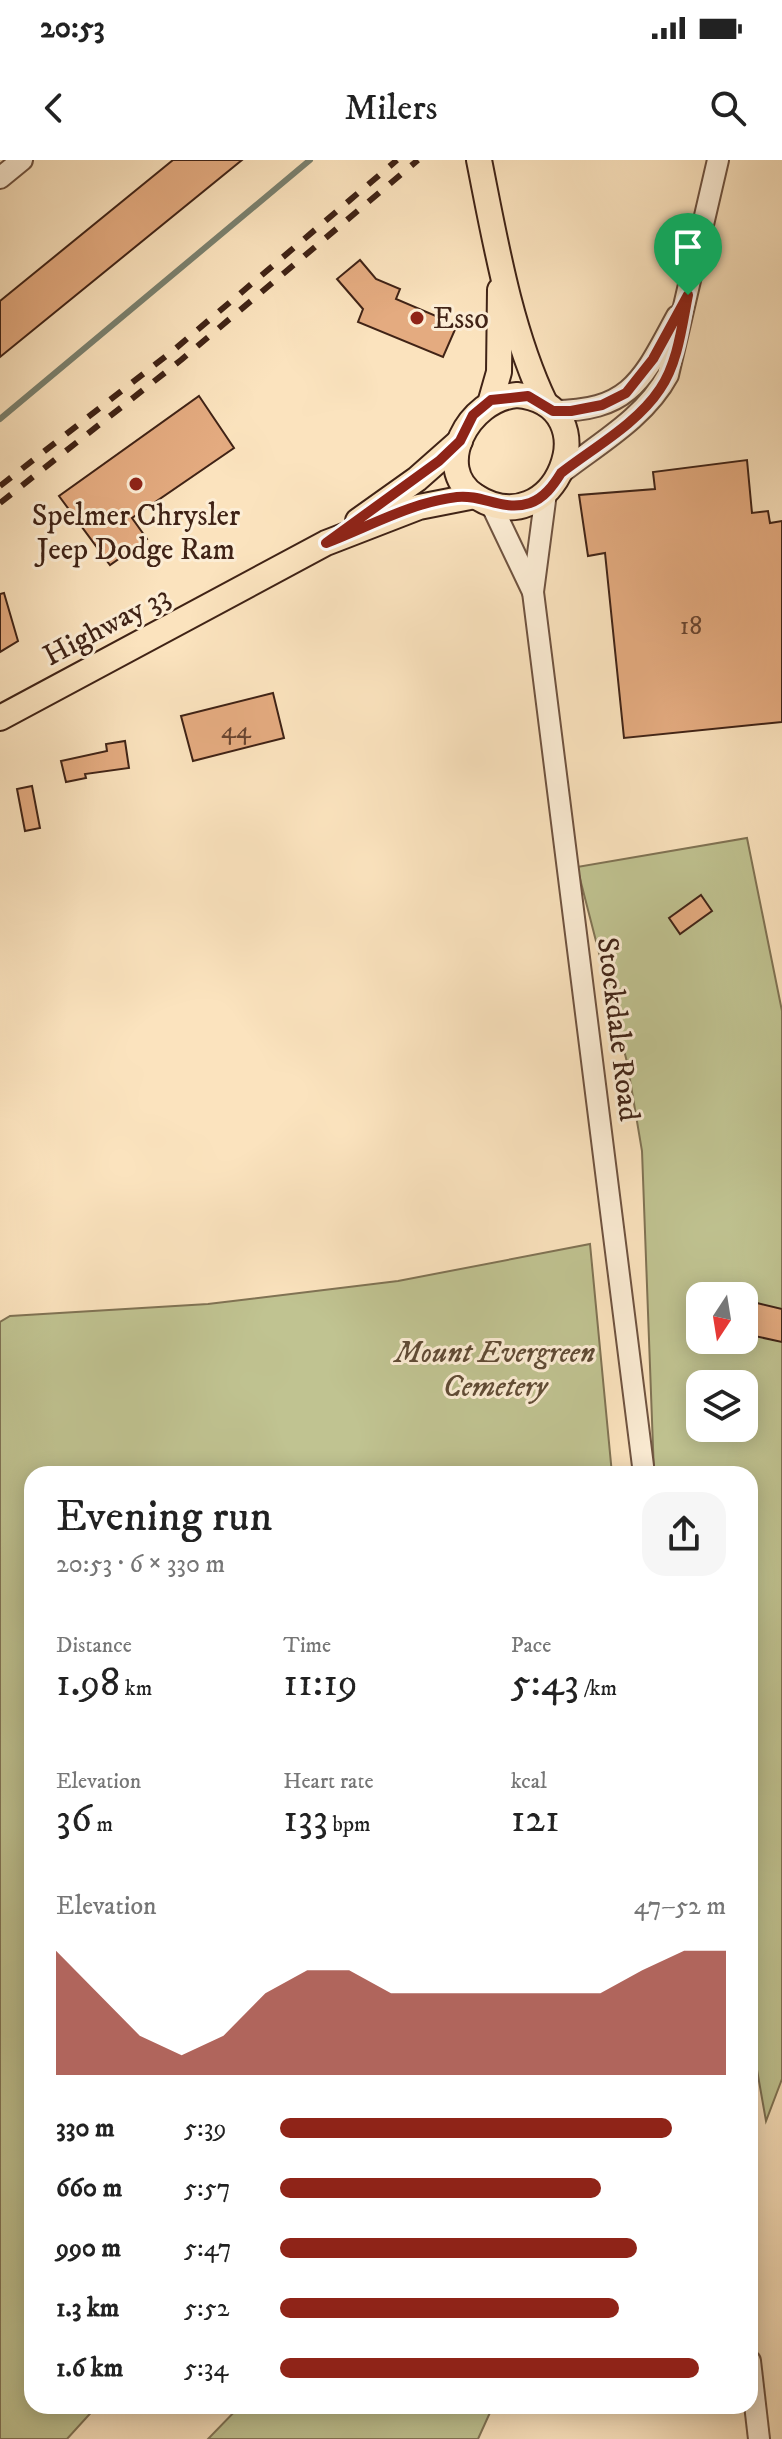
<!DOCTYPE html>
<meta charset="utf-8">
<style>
:root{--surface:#fff;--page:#f6f6f6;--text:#222;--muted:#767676;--accent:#8f2418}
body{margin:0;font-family:"IM FELL DW Pica",serif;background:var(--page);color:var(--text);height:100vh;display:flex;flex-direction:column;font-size:30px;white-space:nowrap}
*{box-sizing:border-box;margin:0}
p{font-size:26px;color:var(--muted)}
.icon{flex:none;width:44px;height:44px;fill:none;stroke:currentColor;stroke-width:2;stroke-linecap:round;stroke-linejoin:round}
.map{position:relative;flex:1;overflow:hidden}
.sheet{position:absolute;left:24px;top:1306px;width:734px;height:948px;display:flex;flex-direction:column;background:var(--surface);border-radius:24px;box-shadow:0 4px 20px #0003}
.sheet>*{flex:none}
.needle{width:52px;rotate:192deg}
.fabs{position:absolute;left:686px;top:1122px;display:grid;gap:16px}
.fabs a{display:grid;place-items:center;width:72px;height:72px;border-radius:16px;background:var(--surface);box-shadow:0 4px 20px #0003;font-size:40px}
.pin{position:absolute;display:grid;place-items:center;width:68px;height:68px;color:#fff;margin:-82px -34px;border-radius:50% 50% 50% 0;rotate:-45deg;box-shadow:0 0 8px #0007}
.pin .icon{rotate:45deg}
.round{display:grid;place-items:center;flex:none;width:84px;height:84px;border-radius:24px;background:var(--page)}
.overview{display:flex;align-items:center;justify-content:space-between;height:136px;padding:0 32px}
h1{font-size:44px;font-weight:600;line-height:60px}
.figures{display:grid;grid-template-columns:repeat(3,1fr);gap:12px;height:136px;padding:8px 32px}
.figures div{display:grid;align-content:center}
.figures b{font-size:40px;font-weight:600}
.figures small{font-size:22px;font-weight:400}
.figures p{font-size:22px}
.chart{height:224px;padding:16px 32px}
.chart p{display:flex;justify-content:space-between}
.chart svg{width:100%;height:144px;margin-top:8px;fill:var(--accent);opacity:.7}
ul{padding:0 32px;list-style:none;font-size:26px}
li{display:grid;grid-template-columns:128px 96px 1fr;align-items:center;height:60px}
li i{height:20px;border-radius:10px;background:var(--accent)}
.status{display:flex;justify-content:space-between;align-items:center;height:56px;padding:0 40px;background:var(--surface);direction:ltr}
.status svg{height:22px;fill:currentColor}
header{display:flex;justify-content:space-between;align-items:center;height:104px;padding:0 32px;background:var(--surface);font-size:36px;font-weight:600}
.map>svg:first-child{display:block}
.green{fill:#c0c391;stroke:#807354;stroke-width:2;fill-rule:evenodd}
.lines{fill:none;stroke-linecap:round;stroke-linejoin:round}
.stream{stroke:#7a816f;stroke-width:6}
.building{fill:#e4ab80;stroke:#402316;stroke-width:2}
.minor-casing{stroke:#6f5340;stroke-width:24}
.major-casing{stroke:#402316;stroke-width:28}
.minor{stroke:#fcedd5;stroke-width:20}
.major{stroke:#fbe3be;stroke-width:24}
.rail{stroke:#402316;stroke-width:6;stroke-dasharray:14 14;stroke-linecap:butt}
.route-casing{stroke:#fff;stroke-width:16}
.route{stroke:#8f2418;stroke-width:10}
.poi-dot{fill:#8f2418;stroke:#fcedd5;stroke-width:3}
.labels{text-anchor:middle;stroke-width:6;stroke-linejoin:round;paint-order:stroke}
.number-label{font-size:26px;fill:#694530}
.poi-label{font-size:30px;fill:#402316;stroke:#fcedd5;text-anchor:start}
.street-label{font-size:30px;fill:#402316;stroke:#fcedd5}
.park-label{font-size:30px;font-style:italic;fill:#604b35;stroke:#fcedd5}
</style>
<div class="status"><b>20:53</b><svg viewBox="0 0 49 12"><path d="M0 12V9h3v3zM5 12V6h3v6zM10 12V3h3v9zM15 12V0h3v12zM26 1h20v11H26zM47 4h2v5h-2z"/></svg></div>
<header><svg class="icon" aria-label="back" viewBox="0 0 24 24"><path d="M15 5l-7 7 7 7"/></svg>Milers<svg class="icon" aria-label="search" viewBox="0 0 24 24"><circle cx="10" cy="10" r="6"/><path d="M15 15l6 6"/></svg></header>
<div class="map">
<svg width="782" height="2279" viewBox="0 0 782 2279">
<rect width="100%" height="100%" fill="#fbe3be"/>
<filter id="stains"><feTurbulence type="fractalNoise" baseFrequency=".0025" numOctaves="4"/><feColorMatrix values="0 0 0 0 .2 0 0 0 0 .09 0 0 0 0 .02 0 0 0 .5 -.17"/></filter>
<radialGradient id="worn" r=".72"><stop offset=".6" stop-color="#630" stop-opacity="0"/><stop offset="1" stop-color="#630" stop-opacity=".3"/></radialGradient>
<g class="green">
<path d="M747 678 782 851V1919L766 1961 750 1870V1314H654L642 991 627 902 577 707ZM700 1136H744V1180H700ZM700 1224H744V1268H700Z"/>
<path d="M590 1084 612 1314H32V2246H97L67 2279H0V1162L10 1156 208 1144 398 1121Z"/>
<path d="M240 2246H493L478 2279H208Z"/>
</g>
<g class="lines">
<path class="stream" d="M0 259 310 0"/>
</g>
<g class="building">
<path d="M173 0H242L0 197V141Z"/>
<path d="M360 100 376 119 400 129 396 139 457 165 443 197 358 162 363 149 337 119Z"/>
<path d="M199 236 234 288 132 358 147 379 110 405 59 336Z"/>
<path d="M747 300 752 353 768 351 770 363 782 361V562L624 578 605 393 588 396 579 335 655 329 653 312Z"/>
<path d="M4 433 18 481 0 492V434Z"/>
<path d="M273 533 284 578 193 601 181 556Z"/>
<path d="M125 581 129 608 85 614 86 618 66 622 61 601 107 591 106 584Z"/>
<path d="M32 626 40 668 25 671 17 629Z"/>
<path d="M701 735 712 751 680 774 669 758Z"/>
<path d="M757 1143 782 1149V1182L750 1175Z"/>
</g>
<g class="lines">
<g class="minor-casing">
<g id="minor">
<path d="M0 18 22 0"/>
<path d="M553 251C632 251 643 218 677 156"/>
<path d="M561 313C598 284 645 258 668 215L718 0"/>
<path d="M546 333 533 432 644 1314"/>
<path d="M491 344 533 432"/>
<path d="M750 2201 759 2279"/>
</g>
</g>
<g class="major-casing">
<g id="major">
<path d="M479 0C495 80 510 170 545 243"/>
<path d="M517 235C612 244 555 388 475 336 432 308 468 239 517 235Z"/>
<path d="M491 240 499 212 500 130"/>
<path d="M358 361 417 319 460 281"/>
<path d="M0 558 326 383 419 347 475 336"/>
</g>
</g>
<use href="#minor" class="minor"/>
<use href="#major" class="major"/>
<g class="rail">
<path d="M0 326 175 189 397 0"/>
<path d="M0 343 181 200 418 0"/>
</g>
</g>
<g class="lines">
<g class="route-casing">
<path id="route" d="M688 135C682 165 678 203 660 229 637 264 593 288 561 313 553 326 544 338 530 343 503 352 483 334 457 337 412 342 368 367 326 383L439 301 460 281 473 255 491 240 528 236 553 251H571L602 245 626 233 653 199Z"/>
</g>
<use href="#route" class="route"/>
</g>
<g class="poi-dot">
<circle cx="417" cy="158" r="8"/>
<circle cx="136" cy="324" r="8"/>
</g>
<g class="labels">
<g class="number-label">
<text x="691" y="474">18</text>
<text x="236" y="578">44</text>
</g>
<g class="poi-label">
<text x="433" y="168">Esso</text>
<text x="136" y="365" text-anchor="middle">Spelmer Chrysler<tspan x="136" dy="34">Jeep Dodge Ram</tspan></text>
</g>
<g class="street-label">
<text transform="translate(106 465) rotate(-28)" y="10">Highway 33</text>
<text transform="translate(619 869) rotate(83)" y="10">Stockdale Road</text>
</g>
<g class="park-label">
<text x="495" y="1202">Mount Evergreen<tspan x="495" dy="34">Cemetery</tspan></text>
</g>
</g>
<rect width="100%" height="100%" filter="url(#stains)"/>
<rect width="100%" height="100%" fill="url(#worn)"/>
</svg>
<div class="fabs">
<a><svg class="needle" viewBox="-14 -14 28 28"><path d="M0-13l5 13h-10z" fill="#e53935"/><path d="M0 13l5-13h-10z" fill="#767676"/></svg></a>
<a><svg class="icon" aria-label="layers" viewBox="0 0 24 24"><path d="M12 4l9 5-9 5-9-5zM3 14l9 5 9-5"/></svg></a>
</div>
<div class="pin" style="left:688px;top:135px;background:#1e9e55"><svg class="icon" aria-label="arrive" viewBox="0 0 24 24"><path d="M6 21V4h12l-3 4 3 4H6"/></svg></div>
<section class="sheet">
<div class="overview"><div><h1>Evening run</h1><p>20:53 · 6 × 330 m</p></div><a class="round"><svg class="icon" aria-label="share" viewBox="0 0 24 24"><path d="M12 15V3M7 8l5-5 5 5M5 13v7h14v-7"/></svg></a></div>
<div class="figures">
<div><p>Distance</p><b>1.98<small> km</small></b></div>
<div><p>Time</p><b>11:19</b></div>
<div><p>Pace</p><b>5:43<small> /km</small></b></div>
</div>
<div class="figures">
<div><p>Elevation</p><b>36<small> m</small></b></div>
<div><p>Heart rate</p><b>133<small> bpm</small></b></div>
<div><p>kcal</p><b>121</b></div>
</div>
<div class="chart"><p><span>Elevation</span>47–52 m</p>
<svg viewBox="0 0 160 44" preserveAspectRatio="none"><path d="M0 44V6L10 19L20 32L30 38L40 32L50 19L60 12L70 12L80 19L90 19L100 19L110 19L120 19L130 19L140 12L150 6L160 6V44z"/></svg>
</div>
<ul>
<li><b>330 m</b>5:39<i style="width:88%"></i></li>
<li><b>660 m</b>5:57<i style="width:72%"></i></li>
<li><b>990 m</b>5:47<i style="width:80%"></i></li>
<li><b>1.3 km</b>5:52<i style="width:76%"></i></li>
<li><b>1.6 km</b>5:34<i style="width:94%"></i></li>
</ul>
</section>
</div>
